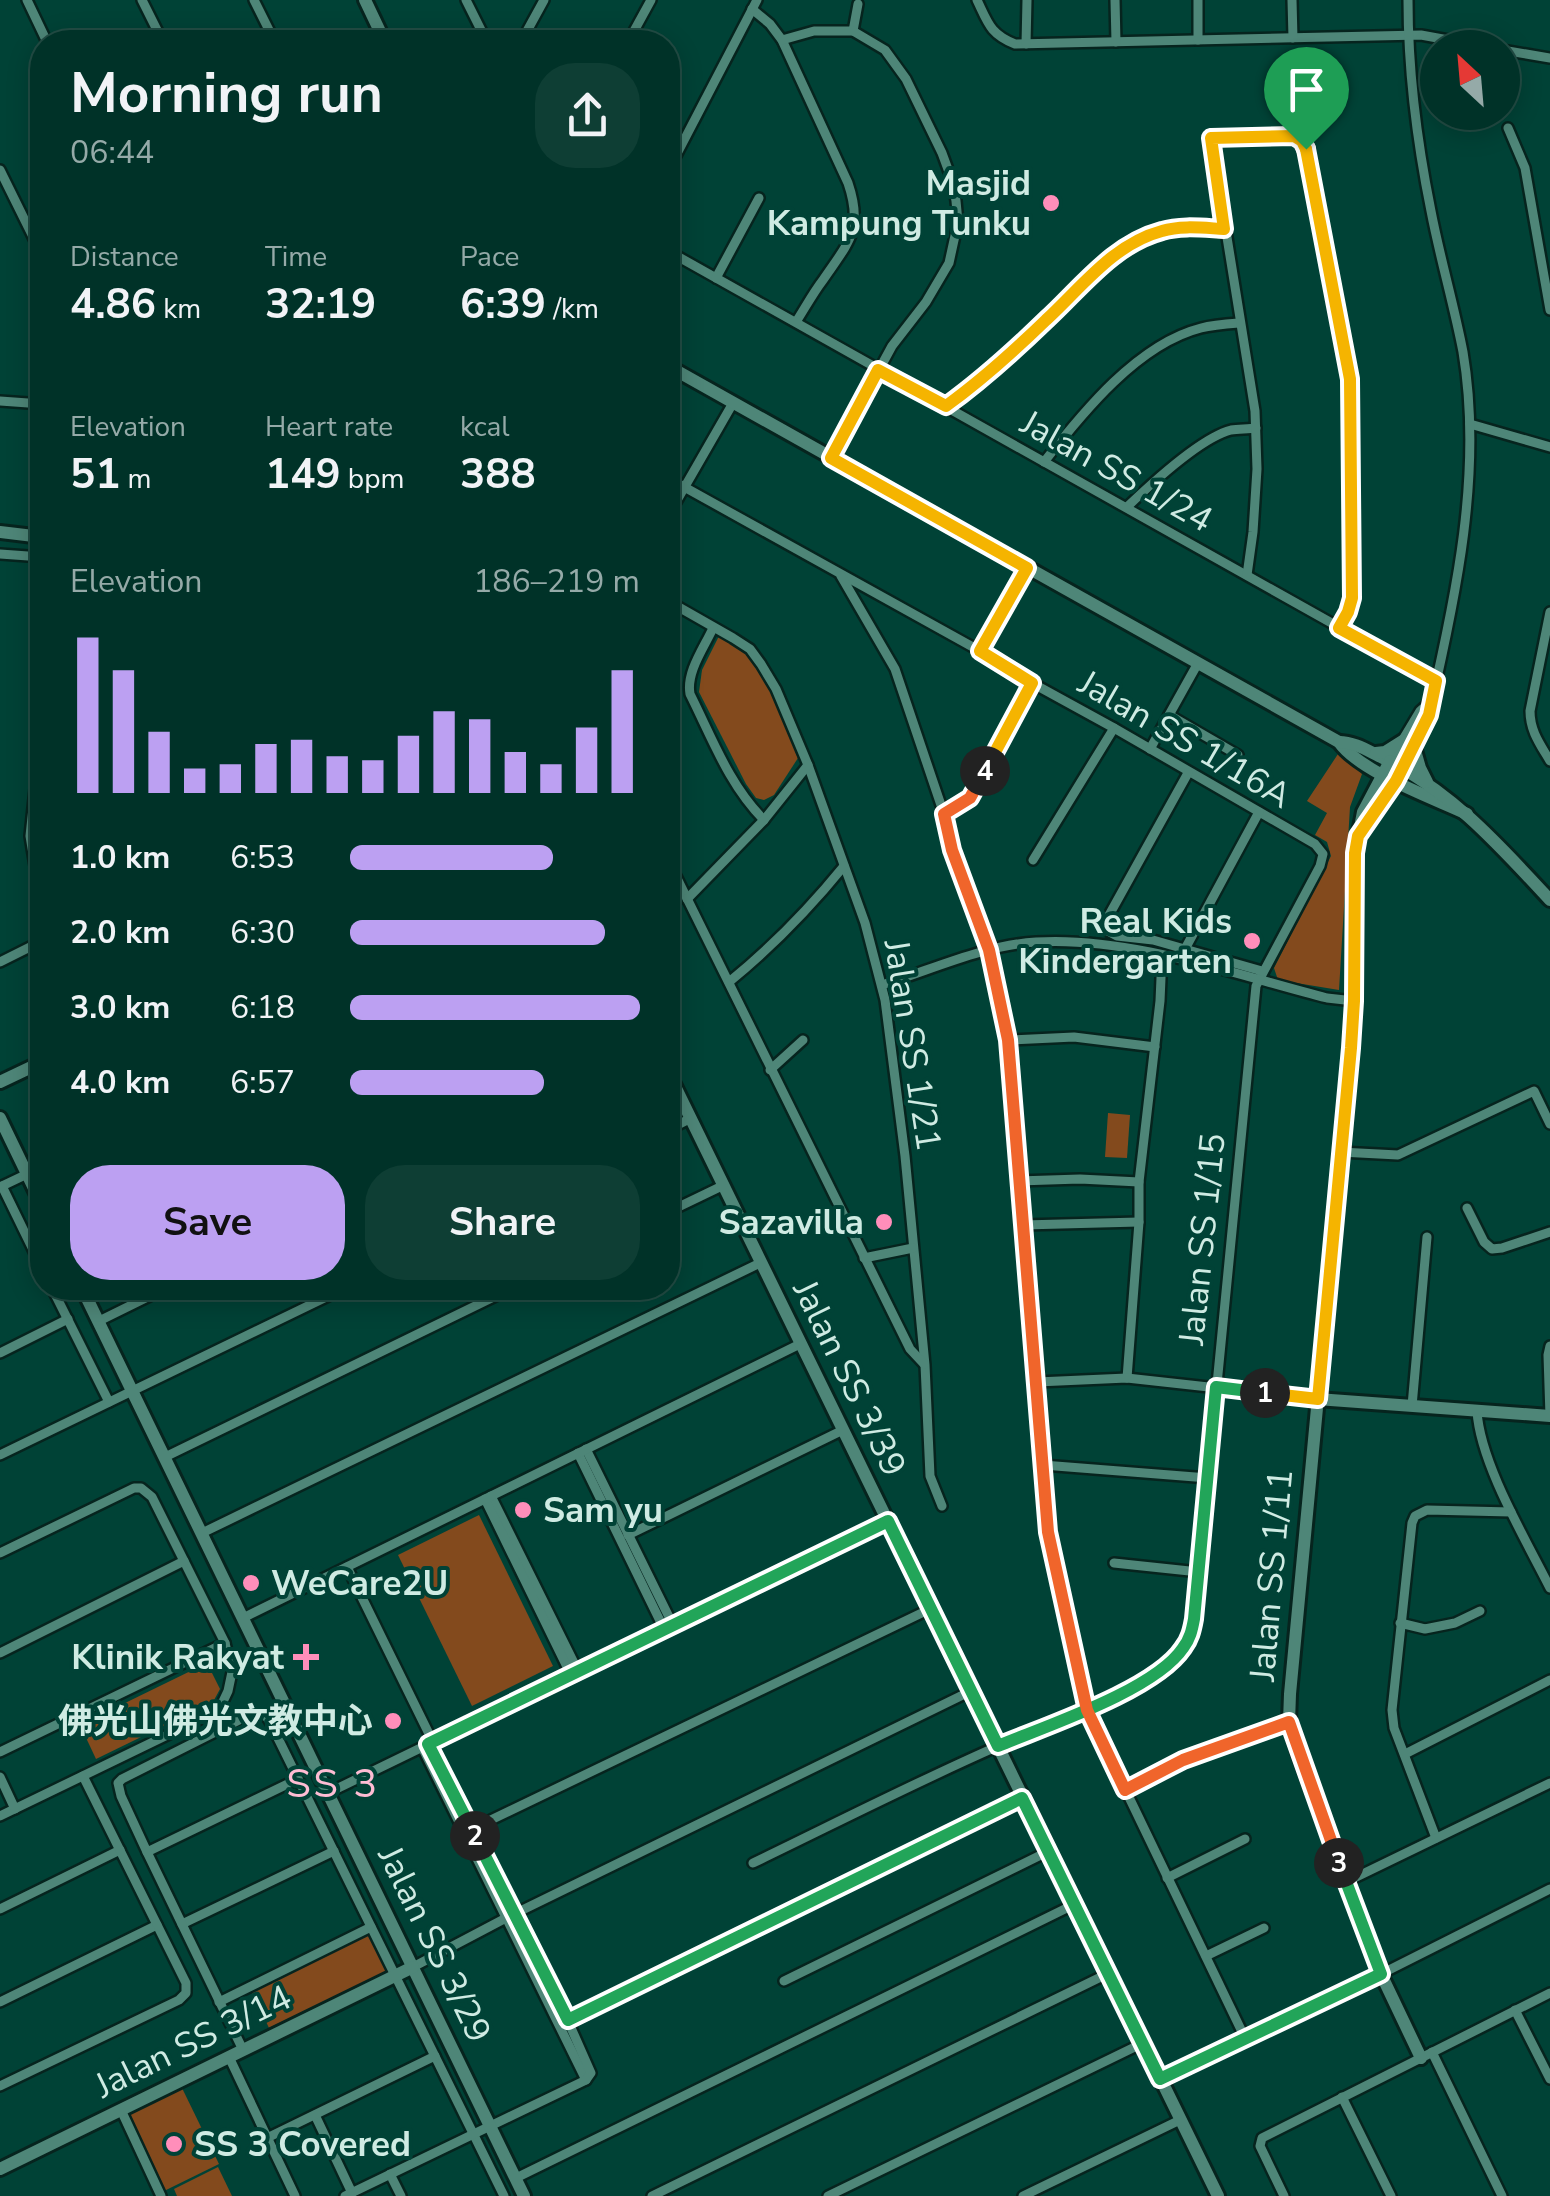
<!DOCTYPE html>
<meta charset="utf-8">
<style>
:root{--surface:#003228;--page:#0e3e34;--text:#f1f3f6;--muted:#95aaa8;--line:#224d45;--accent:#bca0f2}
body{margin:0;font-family:"Nunito Sans","Noto Sans SC",sans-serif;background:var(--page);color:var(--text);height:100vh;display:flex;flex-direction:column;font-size:38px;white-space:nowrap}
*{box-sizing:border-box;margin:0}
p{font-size:32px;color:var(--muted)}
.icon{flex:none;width:55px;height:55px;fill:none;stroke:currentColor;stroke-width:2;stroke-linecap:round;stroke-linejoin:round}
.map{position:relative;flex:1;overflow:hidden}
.drawer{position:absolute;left:30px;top:30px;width:650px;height:1270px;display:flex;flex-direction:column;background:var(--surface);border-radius:40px;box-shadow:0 5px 25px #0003,0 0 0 2px var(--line)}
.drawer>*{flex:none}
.needle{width:65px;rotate:334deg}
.buttons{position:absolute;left:1420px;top:30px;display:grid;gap:20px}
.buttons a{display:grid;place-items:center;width:100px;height:100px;border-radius:50%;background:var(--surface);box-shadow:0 5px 25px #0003,0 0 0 2px var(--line);font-size:50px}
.pin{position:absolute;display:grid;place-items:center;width:85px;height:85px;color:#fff;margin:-102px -42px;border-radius:50% 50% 50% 0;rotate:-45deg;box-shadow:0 0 10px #0007}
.pin .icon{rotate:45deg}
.km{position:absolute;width:50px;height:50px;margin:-25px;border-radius:50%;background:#222;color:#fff;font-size:28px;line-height:50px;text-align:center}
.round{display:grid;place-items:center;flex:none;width:105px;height:105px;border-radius:40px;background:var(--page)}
.head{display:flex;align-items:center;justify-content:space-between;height:170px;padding:0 40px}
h1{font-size:55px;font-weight:700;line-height:75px}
.stats{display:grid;grid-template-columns:repeat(3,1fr);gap:15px;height:170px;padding:10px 40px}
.stats div{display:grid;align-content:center}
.stats b{font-size:42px;font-weight:700}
.stats small{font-size:28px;font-weight:400}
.stats p{font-size:28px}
.chart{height:280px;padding:20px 40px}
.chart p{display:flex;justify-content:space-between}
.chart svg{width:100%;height:180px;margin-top:10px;stroke:var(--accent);stroke-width:6}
.cta{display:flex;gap:20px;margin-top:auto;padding:20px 40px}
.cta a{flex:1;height:115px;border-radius:40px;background:var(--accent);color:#111;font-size:40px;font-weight:700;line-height:115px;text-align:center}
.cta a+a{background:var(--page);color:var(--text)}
ul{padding:0 40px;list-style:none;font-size:32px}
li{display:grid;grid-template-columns:160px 120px 1fr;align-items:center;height:75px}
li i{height:25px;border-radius:12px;background:var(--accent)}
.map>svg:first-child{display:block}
.green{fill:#834a1d}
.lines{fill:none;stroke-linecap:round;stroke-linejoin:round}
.street-casing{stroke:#06241e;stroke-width:14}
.secondary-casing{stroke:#06241e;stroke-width:18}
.street{stroke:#4e8678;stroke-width:9}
.secondary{stroke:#4e8678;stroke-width:12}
.split-1-casing{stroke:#fff;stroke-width:20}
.split-2-casing{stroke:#fff;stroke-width:20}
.split-3-casing{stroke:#fff;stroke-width:20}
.split-4-casing{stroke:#fff;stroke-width:20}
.split-5-casing{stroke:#fff;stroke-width:20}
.split-1{stroke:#f5b400;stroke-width:12}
.split-2{stroke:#22a559;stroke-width:12}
.split-3{stroke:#22a559;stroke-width:12}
.split-4{stroke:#f0652b;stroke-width:12}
.split-5{stroke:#f5b400;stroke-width:12}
.poi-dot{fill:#ff8eba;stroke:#004236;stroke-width:4}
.labels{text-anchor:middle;stroke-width:8;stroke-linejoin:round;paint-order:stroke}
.poi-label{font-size:35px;font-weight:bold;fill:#cfebe3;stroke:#004236;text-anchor:end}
.street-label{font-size:35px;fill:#cfebe3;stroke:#004236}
.quarter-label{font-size:40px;letter-spacing:2.5px;fill:#febdd4;stroke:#004236}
</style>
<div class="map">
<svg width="1550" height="2196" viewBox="0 0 1550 2196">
<rect width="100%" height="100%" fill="#004236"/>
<g class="green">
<path d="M719 636 745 650 771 688 798 758 774 795 764 800 756 798 746 784 699 692 702 670Z"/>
<path d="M1338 754 1356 766 1362 774 1350 807 1339 990 1278 980 1274 968 1331 856 1327 842 1315 835 1327 813 1307 801Z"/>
<path d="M1108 1113 1130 1115 1127 1158 1105 1157Z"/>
<path d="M479 1515 553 1666 472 1706 398 1555Z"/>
<path d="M207 1663 220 1689 213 1702 96 1759 80 1725Z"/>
<path d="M368 1933 387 1971 269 2028 251 1990Z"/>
<path d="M182 2088 219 2164 162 2192 125 2116Z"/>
<path d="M218 2167 232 2196H177L174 2189Z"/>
</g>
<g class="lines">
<g class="street-casing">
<g id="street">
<path d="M27 0 47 42"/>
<path d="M142 0 163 42"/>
<path d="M254 0 275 42"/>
<path d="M466 0 487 42"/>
<path d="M977 0C988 23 990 34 1015 44L1421 35 1492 48"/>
<path d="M1115 0 1116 42"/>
<path d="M1198 0V40"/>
<path d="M1292 0 1293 38"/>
<path d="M752 9 770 24 782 40 848 183C864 230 848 243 823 280 813 293 805 308 796 322"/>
<path d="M853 31 858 4"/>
<path d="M782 40 814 31H853L885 50 906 79 942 153 953 183 956 201 958 222 949 263 926 302 892 346 831 458"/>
<path d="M521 42 544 0"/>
<path d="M628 42 651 0"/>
<path d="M1026 44 1027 0"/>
<path d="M1502 50 1550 58"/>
<path d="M1508 128 1525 168 1550 310"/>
<path d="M0 170 42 255"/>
<path d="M668 171 757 0"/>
<path d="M668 251 1435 681"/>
<path d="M716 278 759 198"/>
<path d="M0 401 42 404"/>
<path d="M946 406 988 375 1113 256 1162 230 1190 228 1224 229"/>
<path d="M1470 424 1550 447"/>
<path d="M1044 462C1083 412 1138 344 1201 328 1213 325 1227 324 1240 323"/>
<path d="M668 478 980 651 1032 683 1114 728 1315 844 1323 854 1320 866 1256 986 1194 1619C1188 1645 1173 1664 1150 1678 1102 1707 1047 1724 996 1747 914 1783 834 1824 753 1863"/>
<path d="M1127 507C1151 484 1200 438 1231 430 1239 429 1248 429 1256 428"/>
<path d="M668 516 733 403"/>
<path d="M0 554 42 557"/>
<path d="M1247 575 1253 532 1257 469 1255 411 1211 138 1294 136 1303 141 1306 149 1350 379 1352 598 1348 612 1339 628"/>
<path d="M841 576 895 669 944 814 952 850 989 950 1008 1040 1048 1533 1087 1710 1245 2038"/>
<path d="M668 601 733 638 750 649 761 664 776 689 808 765 865 923 885 1000 905 1156 925 1365 930 1476 942 1506"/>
<path d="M1550 612 1530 711C1530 731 1540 744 1550 761"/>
<path d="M713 628C704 648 686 672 690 694 712 738 729 785 764 820"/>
<path d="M980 651 1027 567"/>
<path d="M1169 715 1238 755"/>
<path d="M42 724 30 836 42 908"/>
<path d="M1150 749 1198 663"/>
<path d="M1390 761 1420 711 1430 702"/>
<path d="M1403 768C1412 751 1425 732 1429 713 1456 597 1483 471 1463 352 1454 305 1440 258 1431 211 1417 142 1408 71 1408 0"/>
<path d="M1188 773 1108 917 1106 930 1117 936 1153 940 1262 971"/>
<path d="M944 814 970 798 1032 683"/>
<path d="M668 860 910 1349 924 1364"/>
<path d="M1033 860 1114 728"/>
<path d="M687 899 764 820 808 765"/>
<path d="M1185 949 1259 812"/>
<path d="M0 962 42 941"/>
<path d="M729 982C772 947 809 909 844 866"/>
<path d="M882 985C931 970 984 945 1036 942 1130 936 1236 975 1327 998L1354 1001"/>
<path d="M1008 1040 1074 1037 1155 1047"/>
<path d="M770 1070 803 1040"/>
<path d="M668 1130 691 1118"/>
<path d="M1340 1152 1398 1155 1534 1091 1550 1124"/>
<path d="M1018 1181 1080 1179 1139 1182"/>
<path d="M2 1186 42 1268"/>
<path d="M0 1187 42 1167"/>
<path d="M1467 1208 1484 1242 1492 1249 1502 1248 1550 1232"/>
<path d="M668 1212 722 1186"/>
<path d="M1023 1225 1139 1222"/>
<path d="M864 1258 913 1248"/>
<path d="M52 1288 109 1402"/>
<path d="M99 1321 166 1288"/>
<path d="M0 1353 68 1319"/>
<path d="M1127 1378 1139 1222V1182L1160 1001 1162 955"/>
<path d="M1037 1382 1127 1378 1317 1399"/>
<path d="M1412 1406 1427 1237"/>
<path d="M1477 1411C1480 1463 1526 1540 1550 1588"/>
<path d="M1550 1416 1548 1355 1550 1346"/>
<path d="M586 1449 673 1625"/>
<path d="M578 1453 664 1629"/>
<path d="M0 1455 345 1288"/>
<path d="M165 1457 512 1288"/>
<path d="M1043 1465 1208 1478"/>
<path d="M491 1496 578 1671"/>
<path d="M485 1499 571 1675"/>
<path d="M202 1533 760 1263"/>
<path d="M628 1535 843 1430"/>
<path d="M0 1553 134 1488H141L152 1497 225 1643 232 1672 228 1691 219 1710 0 1816"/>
<path d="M1114 1563 1199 1572"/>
<path d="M347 1567 433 1742"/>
<path d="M243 1618 800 1344"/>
<path d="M1400 1623 1425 1629 1455 1623 1480 1611"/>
<path d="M0 1653 184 1561"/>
<path d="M422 1747 586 2080"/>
<path d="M0 1752 225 1643"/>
<path d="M1405 1754 1550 1680"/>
<path d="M0 1777 15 1809"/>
<path d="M1125 1790 1183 1760 1238 1739 1289 1722"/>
<path d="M328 1793 888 1521"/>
<path d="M472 1829 930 1609"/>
<path d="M1436 1838 1394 1728 1392 1710 1412 1523 1415 1516 1427 1510 1511 1512"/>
<path d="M147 1852 298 1779"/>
<path d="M1167 1878 1245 1839"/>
<path d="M1346 1882 1550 1783"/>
<path d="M0 1909 120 1850"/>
<path d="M182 1924 334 1851"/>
<path d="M1206 1956 1264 1928"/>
<path d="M413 1967 506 1918 971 1691"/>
<path d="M784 1981 1049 1851"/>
<path d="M0 2002 157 1925"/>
<path d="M219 2002 371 1927"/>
<path d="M1515 2010 1550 2079"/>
<path d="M568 2021 1023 1797"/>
<path d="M243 2050 147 1852 121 1796 118 1783 122 1779 255 1712H262L269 1720 504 2196"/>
<path d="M1432 2052 1502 2196"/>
<path d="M229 2057 295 2196"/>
<path d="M1161 2079 1381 1974 1550 1889"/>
<path d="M0 2086 179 2000 186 1993V1983L83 1776"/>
<path d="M1342 2097 1391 2196"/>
<path d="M121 2110 161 2196"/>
<path d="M315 2115 352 2193"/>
<path d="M267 2138 435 2056"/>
<path d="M390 2174 401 2196"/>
<path d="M516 2178 1075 1904"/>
<path d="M345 2196 586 2080 591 2073 568 2021 429 1744"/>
<path d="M652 2196 1109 1973"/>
<path d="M828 2196 1143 2043"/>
<path d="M1023 2196 1180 2120"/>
<path d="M1284 2196 1260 2146 1262 2138 1550 1993"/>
</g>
</g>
<g class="secondary-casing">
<g id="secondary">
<path d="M365 0 385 42"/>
<path d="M668 366 1339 742C1360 772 1433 798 1467 814"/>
<path d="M0 532 42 537"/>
<path d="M1339 742C1355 742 1368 751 1383 758 1451 791 1499 845 1550 900"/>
<path d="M1414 747 1420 768 1427 782"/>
<path d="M1376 753 1385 752 1404 740"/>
<path d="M1390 761 1363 812 1355 853 1354 1001 1351 1048 1290 1694 1289 1722 1298 1752 1381 1974 1421 2058"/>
<path d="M1360 832 1399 774"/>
<path d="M668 1072 1218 2196"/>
<path d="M0 1082 42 1062"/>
<path d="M0 1118 42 1205"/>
<path d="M82 1288 524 2196"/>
<path d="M1317 1399 1550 1416"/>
<path d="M0 2169 413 1967"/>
</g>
</g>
<use href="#street" class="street"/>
<use href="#secondary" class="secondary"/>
</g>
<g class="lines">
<g class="split-1-casing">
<path id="split-1" d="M1265 1393 1318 1399 1351 1048 1354 1001 1355 853 1358 836 1396 781 1429 715 1436 681 1339 628 1348 612 1352 598 1350 379 1306 149"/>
</g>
<g class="split-2-casing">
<path id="split-2" d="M475 1836 428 1744 888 1521 998 1746C1046 1726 1155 1690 1183 1648 1190 1639 1192 1630 1194 1619L1216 1387 1265 1393"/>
</g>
<g class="split-3-casing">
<path id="split-3" d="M475 1836 568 2020 1022 1798 1160 2079 1381 1974 1339 1863"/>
</g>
<g class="split-4-casing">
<path id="split-4" d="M985 771 970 798 944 814 952 850 989 950 1008 1040 1048 1532 1087 1710 1125 1790 1183 1760 1289 1722 1339 1863"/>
</g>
<g class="split-5-casing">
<path id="split-5" d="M985 771 1032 683 980 651 1027 568 831 458 878 370 946 406C982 380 1014 351 1046 320 1081 288 1113 244 1162 231 1181 225 1204 228 1224 229L1211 138 1294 136 1302 141 1306 149"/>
</g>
<use href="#split-1" class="split-1"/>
<use href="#split-2" class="split-2"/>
<use href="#split-3" class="split-3"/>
<use href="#split-4" class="split-4"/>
<use href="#split-5" class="split-5"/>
</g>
<g class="poi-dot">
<circle cx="1051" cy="203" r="10"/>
<circle cx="1252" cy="941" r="10"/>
<circle cx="884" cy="1222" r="10"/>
<circle cx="523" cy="1510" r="10"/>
<circle cx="251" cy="1583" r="10"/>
<path d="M301 1642h10v10h10v10h-10v10h-10v-10h-10v-10h10z"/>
<circle cx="393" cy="1721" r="10"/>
<circle cx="174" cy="2144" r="10"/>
</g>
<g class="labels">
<g class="poi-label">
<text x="1031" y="195">Masjid<tspan x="1031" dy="40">Kampung Tunku</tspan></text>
<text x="1232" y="933">Real Kids<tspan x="1232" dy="40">Kindergarten</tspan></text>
<text x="864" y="1234">Sazavilla</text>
<text x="543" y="1522" text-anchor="start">Sam yu</text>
<text x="271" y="1595" text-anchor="start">WeCare2U</text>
<text x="284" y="1669">Klinik Rakyat</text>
<text x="373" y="1733">佛光山佛光文教中心</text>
<text x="194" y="2156" text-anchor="start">SS 3 Covered</text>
</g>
<g class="street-label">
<text transform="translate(1117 471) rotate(29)" y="12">Jalan SS 1/24</text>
<text transform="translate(1185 739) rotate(30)" y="12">Jalan SS 1/16A</text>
<text transform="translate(913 1045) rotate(81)" y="12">Jalan SS 1/21</text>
<text transform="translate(1202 1239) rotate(-84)" y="12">Jalan SS 1/15</text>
<text transform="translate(850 1378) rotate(64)" y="12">Jalan SS 3/39</text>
<text transform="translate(1271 1575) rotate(-85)" y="12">Jalan SS 1/11</text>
<text transform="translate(435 1944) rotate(64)" y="12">Jalan SS 3/29</text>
<text transform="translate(193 2041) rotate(-26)" y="12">Jalan SS 3/14</text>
</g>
<g class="quarter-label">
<text x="333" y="1797">SS 3</text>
</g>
</g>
</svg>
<div class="buttons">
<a><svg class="needle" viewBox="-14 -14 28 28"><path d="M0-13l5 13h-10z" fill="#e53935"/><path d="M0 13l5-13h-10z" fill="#95aaa8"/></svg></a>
</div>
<div class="pin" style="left:1306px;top:149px;background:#1e9e55"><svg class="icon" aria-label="arrive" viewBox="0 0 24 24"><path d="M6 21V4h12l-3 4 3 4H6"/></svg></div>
<b class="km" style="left:1265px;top:1393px">1</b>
<b class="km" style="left:475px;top:1836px">2</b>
<b class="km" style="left:1339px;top:1863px">3</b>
<b class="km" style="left:985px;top:771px">4</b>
<section class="drawer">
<div class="head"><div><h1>Morning run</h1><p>06:44</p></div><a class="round"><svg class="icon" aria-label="share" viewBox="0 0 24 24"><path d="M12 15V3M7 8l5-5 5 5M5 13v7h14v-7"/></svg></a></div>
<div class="stats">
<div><p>Distance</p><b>4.86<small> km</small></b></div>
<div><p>Time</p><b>32:19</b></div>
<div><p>Pace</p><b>6:39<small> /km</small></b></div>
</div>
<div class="stats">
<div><p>Elevation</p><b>51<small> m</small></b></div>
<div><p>Heart rate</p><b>149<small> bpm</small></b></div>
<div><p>kcal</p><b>388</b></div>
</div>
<div class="chart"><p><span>Elevation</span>186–219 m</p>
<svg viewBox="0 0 160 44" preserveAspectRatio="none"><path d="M5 44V6M15 44V14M25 44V29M35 44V38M45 44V37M55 44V32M65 44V31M75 44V35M85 44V36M95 44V30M105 44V24M115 44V26M125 44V34M135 44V37M145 44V28M155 44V14"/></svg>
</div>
<ul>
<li><b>1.0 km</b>6:53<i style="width:70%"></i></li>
<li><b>2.0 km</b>6:30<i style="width:88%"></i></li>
<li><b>3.0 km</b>6:18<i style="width:100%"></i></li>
<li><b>4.0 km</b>6:57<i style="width:67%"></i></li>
</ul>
<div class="cta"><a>Save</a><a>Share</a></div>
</section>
</div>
